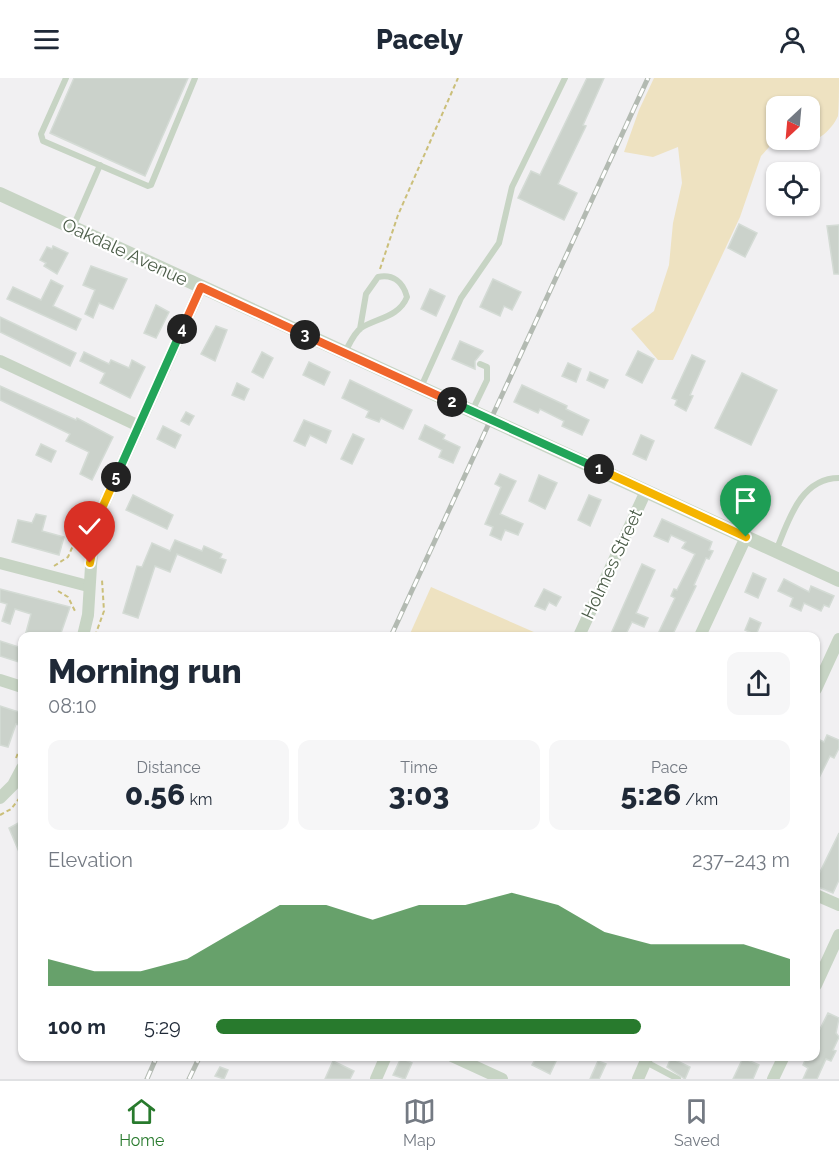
<!DOCTYPE html>
<meta charset="utf-8">
<style>
:root{--surface:#fff;--page:#f6f6f7;--text:#1f2937;--muted:#747a83;--line:#e0e1e3;--accent:#287a2d}
body{margin:0;font-family:Raleway,sans-serif;background:var(--page);color:var(--text);height:100vh;display:flex;flex-direction:column;font-size:22px;white-space:nowrap}
*{box-sizing:border-box;margin:0}
p{font-size:20px;color:var(--muted)}
.icon{flex:none;width:33px;height:33px;fill:none;stroke:currentColor;stroke-width:2;stroke-linecap:round;stroke-linejoin:round}
.map{position:relative;flex:1;overflow:hidden}
.panel{position:absolute;left:18px;top:554px;width:802px;height:429px;display:flex;flex-direction:column;background:var(--surface);border-radius:12px;box-shadow:0 2px 4px #0004}
.panel>*{flex:none}
.needle{width:39px;rotate:206deg}
.fabs{position:absolute;left:766px;top:18px;display:grid;gap:12px}
.fabs a{display:grid;place-items:center;width:54px;height:54px;border-radius:12px;background:var(--surface);box-shadow:0 2px 4px #0004;font-size:30px}
.pin{position:absolute;display:grid;place-items:center;width:51px;height:51px;color:#fff;margin:-62px -26px;border-radius:50% 50% 50% 0;rotate:-45deg;box-shadow:0 0 6px #0007}
.pin .icon{rotate:45deg}
.km{position:absolute;width:30px;height:30px;margin:-15px;border-radius:50%;background:#222;color:#fff;font-size:16px;line-height:30px;text-align:center}
.round{display:grid;place-items:center;flex:none;width:63px;height:63px;border-radius:12px;background:var(--page)}
.overview{display:flex;align-items:center;justify-content:space-between;height:102px;padding:0 30px}
h1{font-size:33px;font-weight:800;line-height:45px}
.metrics{display:grid;grid-template-columns:repeat(3,1fr);gap:9px;height:102px;padding:6px 30px}
.metrics div{display:grid;align-content:center;border-radius:12px;background:var(--page);text-align:center}
.metrics b{font-size:30px;font-weight:800}
.metrics small{font-size:16px;font-weight:400}
.metrics p{font-size:16px}
.chart{height:168px;padding:12px 30px}
.chart p{display:flex;justify-content:space-between}
.chart svg{width:100%;height:108px;margin-top:6px;fill:var(--accent);opacity:.7}
ul{padding:0 30px;list-style:none;font-size:20px}
li{display:grid;grid-template-columns:96px 72px 1fr;align-items:center;height:45px}
li i{height:15px;border-radius:8px;background:var(--accent)}
header{display:flex;justify-content:space-between;align-items:center;height:78px;padding:0 30px;background:var(--surface);font-size:27px;font-weight:800}
.dock{display:flex;justify-content:space-around;align-items:center;height:84px;border-top:2px solid var(--line);background:var(--surface);font-size:16px;color:var(--muted)}
.dock a{display:grid;justify-items:center;gap:3px}
.dock .current{color:var(--accent)}
.map>svg:first-child{display:block}
.green{fill:#eee2c1}
.building{fill:#cbd2cb;stroke:#d4dbd5;stroke-width:1.5}
.lines{fill:none;stroke-linecap:round;stroke-linejoin:round}
.path{stroke:#cbbf7a;stroke-width:2;stroke-dasharray:4.5 3;stroke-linecap:butt}
.service{stroke:#c7d4c4;stroke-width:6}
.minor{stroke:#c7d4c4;stroke-width:12}
.tertiary{stroke:#c7d4c4;stroke-width:14}
.rail-casing{stroke:#b3bab2;stroke-width:5}
.rail{stroke:#fff;stroke-width:3;stroke-dasharray:9;stroke-linecap:butt}
.split-1-casing{stroke:#fff;stroke-width:12}
.split-2-casing{stroke:#fff;stroke-width:12}
.split-3-casing{stroke:#fff;stroke-width:12}
.split-4-casing{stroke:#fff;stroke-width:12}
.split-5-casing{stroke:#fff;stroke-width:12}
.split-6-casing{stroke:#fff;stroke-width:12}
.split-1{stroke:#f5b400;stroke-width:8}
.split-2{stroke:#22a559;stroke-width:8}
.split-3{stroke:#f0652b;stroke-width:8}
.split-4{stroke:#f0652b;stroke-width:8}
.split-5{stroke:#22a559;stroke-width:8}
.split-6{stroke:#f5b400;stroke-width:8}
.labels{text-anchor:middle;stroke-width:4.5;stroke-linejoin:round;paint-order:stroke}
.street-label{font-size:18px;fill:#4c5d49;stroke:#fff}
</style>
<header><svg class="icon" aria-label="menu" viewBox="0 0 24 24"><path d="M4 6h16M4 12h16M4 18h16"/></svg>Pacely<svg class="icon" aria-label="person" viewBox="0 0 24 24"><circle cx="12" cy="8" r="4"/><path d="M4 21q1-7 8-7t8 7"/></svg></header>
<div class="map">
<svg width="839" height="1001" viewBox="0 0 839 1001">
<rect width="100%" height="100%" fill="#f1f0f2"/>
<g class="green">
<path d="M654 0H839C839 10 839 29 838 38 828 60 802 74 780 62H810V28H777V60L761 78 740 139 673 282H658L631 251 654 233 669 187 673 145 682 105 678 69 653 79 624 74 639 32Z"/>
<path d="M431 509 543 558H409Z"/>
</g>
<g class="building">
<path d="M74 0H188L145 98 50 55Z"/>
<path d="M587 0H604L583 47 586 48 558 106 577 115 564 142 518 120 531 93 540 97Z"/>
<path d="M739 146 757 155 745 179 728 170Z"/>
<path d="M839 147V196H834L827 148Z"/>
<path d="M53 168 68 175 57 196 44 188 46 185 40 182 47 169 52 171Z"/>
<path d="M91 188 127 201 113 231 99 225 93 240 85 236 95 212 83 207Z"/>
<path d="M493 201 521 214 512 232 504 228 500 238 480 229Z"/>
<path d="M51 202 63 208 53 228 81 241 76 252 7 221 13 209 41 222Z"/>
<path d="M430 211 445 218 436 238 421 231Z"/>
<path d="M156 227 169 234 156 260 144 255Z"/>
<path d="M0 239 76 275 70 288 0 254Z"/>
<path d="M216 248 227 252 215 283 201 276Z"/>
<path d="M460 263 483 273 475 283V291L452 281Z"/>
<path d="M638 273 654 281 642 305 626 297Z"/>
<path d="M84 274 109 286 111 282 129 290 132 282 145 289 130 320 100 305 105 295 80 283Z"/>
<path d="M262 274 273 280 263 300 252 294Z"/>
<path d="M692 277 705 283 690 317 693 318 686 333 675 327 677 322 672 320Z"/>
<path d="M309 284 330 294 324 307 303 297Z"/>
<path d="M568 285 581 291 576 304 562 298Z"/>
<path d="M590 294 608 302 604 310 587 302Z"/>
<path d="M742 295 777 312 751 367 715 350Z"/>
<path d="M350 302 412 332 403 351 381 340 379 344 366 339 369 333 342 320Z"/>
<path d="M237 305 249 311 244 322 232 317Z"/>
<path d="M522 307 567 328 566 331 589 342 582 357 562 348 564 343 540 331 538 335 514 324Z"/>
<path d="M0 308 76 342 77 340 113 359 92 402 80 396 89 374 66 363 70 356 0 322Z"/>
<path d="M186 334 194 338 189 347 181 343Z"/>
<path d="M304 342 331 353 326 365 310 357 305 368 294 363Z"/>
<path d="M425 347 445 357 443 361 460 369 453 385 439 379 442 372 419 361Z"/>
<path d="M163 348 181 357 175 370 157 361Z"/>
<path d="M353 356 364 361 352 386 341 381Z"/>
<path d="M641 357 654 363 646 382 633 376Z"/>
<path d="M41 366 56 373 51 384 36 377Z"/>
<path d="M500 396 516 403 500 436 523 446 518 457 505 452 501 462 490 457 493 449 485 446 501 409 495 406Z"/>
<path d="M539 397 557 405 545 431 529 423Z"/>
<path d="M133 417 173 437 167 451 126 432Z"/>
<path d="M589 417 601 422 590 448 578 442Z"/>
<path d="M36 436 46 438 42 453 64 459 59 477 12 464 18 442 32 445Z"/>
<path d="M662 441 712 464 709 472 713 473 709 481 706 480 694 507 696 508 672 558H657L675 520 671 518 674 511 677 512 695 476 682 470 686 464 671 457 668 464 654 458Z"/>
<path d="M175 462 202 473 204 468 222 476 220 480 226 482 221 495 177 476 170 494 155 488 138 540 123 535 137 488 142 489 152 465 170 473Z"/>
<path d="M642 486 655 492 636 535 648 540 644 549 632 544 625 558H610Z"/>
<path d="M753 495 766 501 758 520 745 514Z"/>
<path d="M784 501 809 514 811 508 834 518 829 529 824 527 821 533 804 525 801 533 790 528 793 520 778 513Z"/>
<path d="M0 511 70 529 60 558H25L31 536 15 531 10 546 2 543 7 526 0 524Z"/>
<path d="M544 511 561 519 556 528 549 524 545 532 535 528Z"/>
<path d="M750 540 761 545 756 557 745 552Z"/>
<path d="M0 563 22 570V585L0 578Z"/>
<path d="M0 628 22 635V648L16 646 8 669 0 667Z"/>
<path d="M827 657 839 662V670L834 680 830 678 816 706V660L824 664Z"/>
<path d="M22 743V781L9 750Z"/>
<path d="M839 755V802L833 815 816 808V797L818 798Z"/>
<path d="M828 935 839 940 836 955 839 959 833 972 836 973 831 983 826 981 817 1001H803L808 990 803 987 807 978H816V959Z"/>
<path d="M537 978 557 981 550 996 532 987Z"/>
<path d="M401 980 412 985 405 1001 393 997Z"/>
<path d="M671 980 690 989 685 1001 667 989Z"/>
<path d="M743 980 759 987 753 1001H733Z"/>
<path d="M333 983 354 993 350 1001H325Z"/>
<path d="M598 983 606 986 599 1001H590Z"/>
<path d="M220 989 228 992 224 1001 215 998Z"/>
</g>
<g class="lines">
<g class="path">
<path d="M380 191 398 137 458 0"/>
<path d="M54 488 68 479 88 433"/>
<path d="M58 513 68 519 76 535"/>
<path d="M95 558 104 533 102 502"/>
<path d="M16 680 22 665"/>
<path d="M0 737 11 731 22 717"/>
</g>
<g class="service">
<path d="M66 0 41 56 43 63 148 108 151 107 195 0"/>
<path d="M73 149 100 87"/>
<path d="M345 274C349 267 354 255 361 250 377 240 399 239 407 219 403 204 393 196 378 199L366 216 360 251"/>
<path d="M421 309 461 220 499 165 512 109 565 0"/>
<path d="M472 333 487 302V289L480 286"/>
<path d="M776 473C788 444 800 400 839 400"/>
<path d="M646 984 678 1001"/>
</g>
<g class="minor">
<path d="M0 283 139 348"/>
<path d="M0 485 88 508"/>
<path d="M83 558 88 537 92 472 99 437 201 209"/>
<path d="M579 558 646 413"/>
<path d="M700 558 746 459"/>
<path d="M0 602 22 609"/>
<path d="M816 611 839 561"/>
<path d="M0 720 13 707 22 690"/>
<path d="M816 817 839 827"/>
<path d="M816 907 839 857"/>
<path d="M452 978 502 1001"/>
<path d="M376 1001 386 978"/>
<path d="M638 1001 648 978"/>
<path d="M773 1001 784 978"/>
</g>
<path class="tertiary" d="M0 116 839 502"/>
<g class="rail-casing">
<g id="rail">
<path d="M391 558 648 0"/>
<path d="M147 1001 157 978"/>
<path d="M189 1001 200 978"/>
</g>
</g>
<use href="#rail" class="rail"/>
</g>
<g class="lines">
<g class="split-1-casing">
<path id="split-1" d="M599 391 746 459"/>
</g>
<g class="split-2-casing">
<path id="split-2" d="M452 324 599 391"/>
</g>
<g class="split-3-casing">
<path id="split-3" d="M305 257 452 324"/>
</g>
<g class="split-4-casing">
<path id="split-4" d="M182 251 201 209 305 257"/>
</g>
<g class="split-5-casing">
<path id="split-5" d="M116 399 182 251"/>
</g>
<g class="split-6-casing">
<path id="split-6" d="M90 485 99 437 116 399"/>
</g>
<use href="#split-1" class="split-1"/>
<use href="#split-2" class="split-2"/>
<use href="#split-3" class="split-3"/>
<use href="#split-4" class="split-4"/>
<use href="#split-5" class="split-5"/>
<use href="#split-6" class="split-6"/>
</g>
<g class="labels">
<g class="street-label">
<text transform="translate(125 174) rotate(25)" y="6">Oakdale Avenue</text>
<text transform="translate(612 486) rotate(-65)" y="6">Holmes Street</text>
</g>
</g>
</svg>
<div class="fabs">
<a><svg class="needle" viewBox="-14 -14 28 28"><path d="M0-13l5 13h-10z" fill="#e53935"/><path d="M0 13l5-13h-10z" fill="#747a83"/></svg></a>
<a><svg class="icon" aria-label="locate" viewBox="0 0 24 24"><circle cx="12" cy="12" r="6"/><path d="M12 2v4M12 18v4M2 12h4M18 12h4"/></svg></a>
</div>
<div class="pin" style="left:746px;top:459px;background:#1e9e55"><svg class="icon" aria-label="arrive" viewBox="0 0 24 24"><path d="M6 21V4h12l-3 4 3 4H6"/></svg></div>
<div class="pin" style="left:90px;top:485px;background:#d93025"><svg class="icon" aria-label="check" viewBox="0 0 24 24"><path d="M5 12l5 5 9-10"/></svg></div>
<b class="km" style="left:599px;top:391px">1</b>
<b class="km" style="left:452px;top:324px">2</b>
<b class="km" style="left:305px;top:257px">3</b>
<b class="km" style="left:182px;top:251px">4</b>
<b class="km" style="left:116px;top:399px">5</b>
<section class="panel">
<div class="overview"><div><h1>Morning run</h1><p>08:10</p></div><a class="round"><svg class="icon" aria-label="share" viewBox="0 0 24 24"><path d="M12 15V3M7 8l5-5 5 5M5 13v7h14v-7"/></svg></a></div>
<div class="metrics">
<div><p>Distance</p><b>0.56<small> km</small></b></div>
<div><p>Time</p><b>3:03</b></div>
<div><p>Pace</p><b>5:26<small> /km</small></b></div>
</div>
<div class="chart"><p><span>Elevation</span>237–243 m</p>
<svg viewBox="0 0 160 44" preserveAspectRatio="none"><path d="M0 44V33L10 38L20 38L30 33L40 22L50 11L60 11L70 17L80 11L90 11L100 6L110 11L120 22L130 27L140 27L150 27L160 33V44z"/></svg>
</div>
<ul>
<li><b>100 m</b>5:29<i style="width:74%"></i></li>
</ul>
</section>
</div>
<nav class="dock">
<a class="current"><svg class="icon" aria-label="home" viewBox="0 0 24 24"><path d="M3 11l9-7 9 7M6 9v11h12V9"/></svg>Home</a>
<a><svg class="icon" aria-label="map" viewBox="0 0 24 24"><path d="M3 6l6-2 6 2 6-2v14l-6 2-6-2-6 2zM9 4v14M15 6v14"/></svg>Map</a>
<a><svg class="icon" aria-label="saved" viewBox="0 0 24 24"><path d="M7 4h10v16l-5-4-5 4z"/></svg>Saved</a>
</nav>
